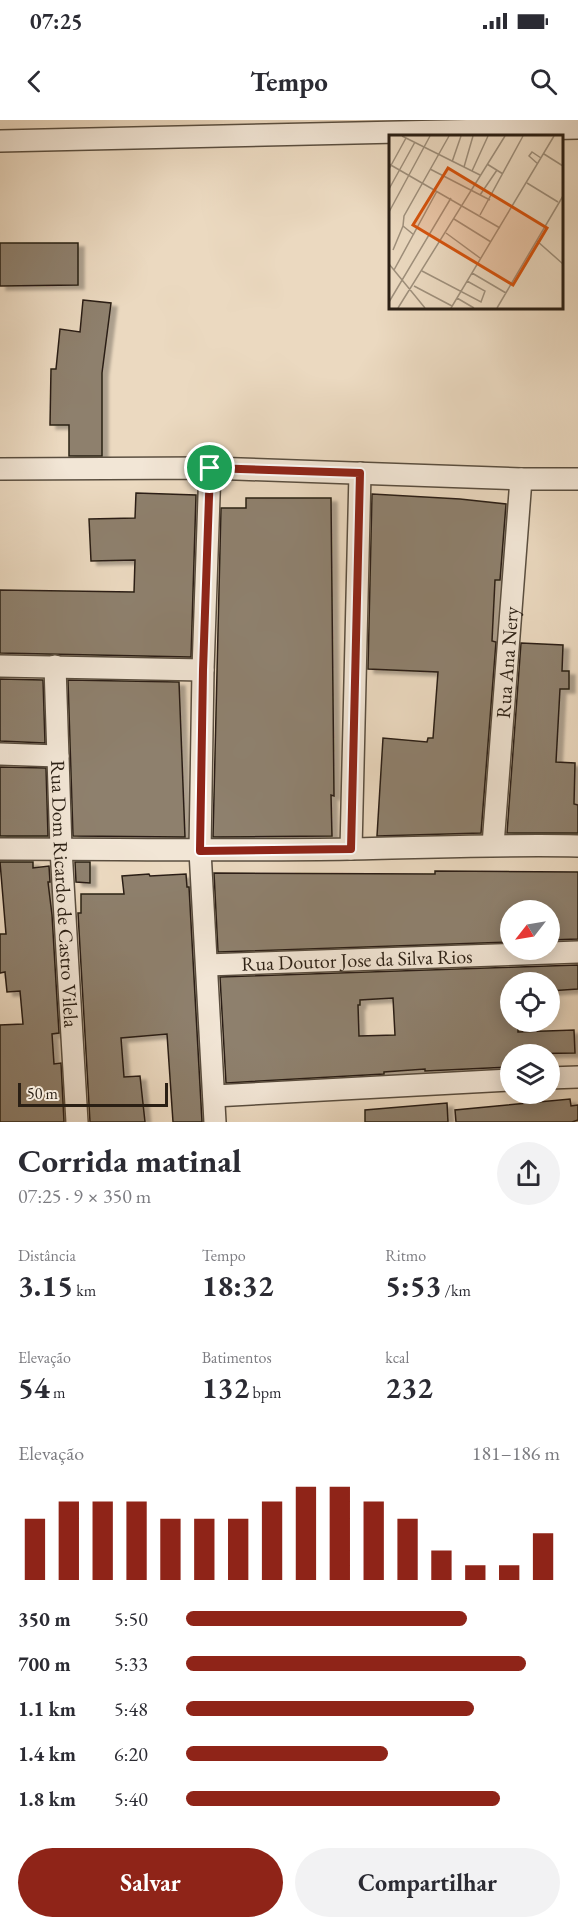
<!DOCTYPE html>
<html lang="pt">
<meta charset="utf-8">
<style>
:root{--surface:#fff;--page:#f2f2f3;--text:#2b2b33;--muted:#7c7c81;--accent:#8f2418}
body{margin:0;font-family:"EB Garamond",serif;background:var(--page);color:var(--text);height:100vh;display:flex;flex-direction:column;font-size:22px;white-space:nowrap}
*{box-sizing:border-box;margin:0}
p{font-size:20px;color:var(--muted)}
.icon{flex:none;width:33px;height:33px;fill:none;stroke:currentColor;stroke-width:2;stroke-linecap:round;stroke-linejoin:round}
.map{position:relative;height:1002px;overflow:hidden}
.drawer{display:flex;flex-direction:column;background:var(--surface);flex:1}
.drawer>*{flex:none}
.needle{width:39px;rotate:239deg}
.controls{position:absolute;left:500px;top:780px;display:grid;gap:12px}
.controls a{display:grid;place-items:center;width:60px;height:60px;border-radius:50%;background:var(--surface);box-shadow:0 3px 15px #0003;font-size:30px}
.scale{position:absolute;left:18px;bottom:15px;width:150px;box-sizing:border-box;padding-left:6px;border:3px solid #2a1f14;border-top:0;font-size:16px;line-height:21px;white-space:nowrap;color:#2a1f14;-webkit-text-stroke:4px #f2e6d6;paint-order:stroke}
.pin{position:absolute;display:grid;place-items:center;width:51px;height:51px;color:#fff;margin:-26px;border:3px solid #fff;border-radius:50%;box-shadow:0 2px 6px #0007}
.round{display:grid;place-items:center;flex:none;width:63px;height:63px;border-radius:32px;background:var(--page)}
.headline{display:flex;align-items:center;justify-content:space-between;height:102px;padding:0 18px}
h1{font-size:33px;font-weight:700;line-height:45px}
.stats{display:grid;grid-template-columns:repeat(3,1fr);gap:9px;height:102px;padding:6px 18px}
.stats div{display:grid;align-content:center}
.stats b{font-size:30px;font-weight:700}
.stats small{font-size:16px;font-weight:400}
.stats p{font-size:16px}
.chart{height:168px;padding:12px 18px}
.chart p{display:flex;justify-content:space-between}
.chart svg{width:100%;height:108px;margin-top:6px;stroke:var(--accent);stroke-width:6}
.action{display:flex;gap:12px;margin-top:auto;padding:12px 18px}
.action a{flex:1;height:69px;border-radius:36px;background:var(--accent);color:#fff;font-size:24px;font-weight:700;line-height:69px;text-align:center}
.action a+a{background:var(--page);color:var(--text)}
ul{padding:0 18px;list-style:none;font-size:20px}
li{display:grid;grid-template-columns:96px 72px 1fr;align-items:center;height:45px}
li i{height:15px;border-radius:8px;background:var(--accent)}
.status{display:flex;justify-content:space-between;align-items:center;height:42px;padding:0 30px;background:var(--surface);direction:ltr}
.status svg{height:16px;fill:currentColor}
header{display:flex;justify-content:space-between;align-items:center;height:78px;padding:0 18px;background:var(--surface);font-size:27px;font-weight:700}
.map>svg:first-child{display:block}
.building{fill:#8e806d;stroke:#2a1f14;stroke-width:1.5;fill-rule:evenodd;filter:url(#shadow)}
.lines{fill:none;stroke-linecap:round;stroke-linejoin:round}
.minor-casing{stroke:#5a4e3f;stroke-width:24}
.minor{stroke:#f2e6d6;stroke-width:21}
.route-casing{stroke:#fff;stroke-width:12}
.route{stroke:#8f2418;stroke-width:8}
.labels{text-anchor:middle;stroke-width:4.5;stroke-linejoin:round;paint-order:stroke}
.street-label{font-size:20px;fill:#2a1f14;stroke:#f2e6d6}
.inset-road{fill:none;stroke:#9e8f7b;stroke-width:1.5}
.view{fill:#d5530d;fill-opacity:0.15;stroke:#d5530d;stroke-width:3}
.inset-edge{fill:none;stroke:#2a1f14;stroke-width:3}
</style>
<div class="status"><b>07:25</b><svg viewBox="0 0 49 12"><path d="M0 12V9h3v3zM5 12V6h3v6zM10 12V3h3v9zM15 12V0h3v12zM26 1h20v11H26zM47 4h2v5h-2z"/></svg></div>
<header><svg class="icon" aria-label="back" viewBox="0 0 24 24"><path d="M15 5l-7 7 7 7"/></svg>Tempo<svg class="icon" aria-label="search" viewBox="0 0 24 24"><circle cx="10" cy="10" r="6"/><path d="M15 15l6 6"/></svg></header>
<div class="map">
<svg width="578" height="1002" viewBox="0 0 578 1002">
<defs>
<filter id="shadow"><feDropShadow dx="6" dy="4" stdDeviation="1.5" flood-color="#0004"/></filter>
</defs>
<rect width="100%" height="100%" fill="#ebd9c0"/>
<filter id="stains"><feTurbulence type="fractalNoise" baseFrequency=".00333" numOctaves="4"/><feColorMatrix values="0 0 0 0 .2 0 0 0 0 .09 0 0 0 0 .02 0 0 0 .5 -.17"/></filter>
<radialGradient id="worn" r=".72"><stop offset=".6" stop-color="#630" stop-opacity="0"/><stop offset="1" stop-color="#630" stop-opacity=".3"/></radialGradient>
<g class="building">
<path d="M0 123H78V165L0 166Z"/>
<path d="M83 180 111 183 102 253V336H69V305H50L51 249H56L60 209 80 212Z"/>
<path d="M136 373 196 375 191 537 0 533V470L134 472 135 440 91 441 89 399 135 398Z"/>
<path d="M372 374 460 379 506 384 500 460H495L492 521 496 522 481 713 377 716 383 618 427 622 428 618H433L438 552 368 549Z"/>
<path d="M246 378H331L334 676 331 675 332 716 213 717 221 388H246Z"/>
<path d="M521 523 563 525 562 551H569V569H560L556 642 575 643 574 684 578 685V713H507Z"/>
<path d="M0 559 43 560 45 623 0 621Z"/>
<path d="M68 560 179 562 185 717 73 716Z"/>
<path d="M0 647 46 648 48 716H0Z"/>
<path d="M0 742H33V748L49 746 50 762H48L52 795 59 913 52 914 54 944 61 943 64 1002H0V905L23 904 20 871 7 872 5 852 0 853V814H6Z"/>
<path d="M75 742H90V763L76 762Z"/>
<path d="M435 751 578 752V819L549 820V790H510V822L218 832 214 753 435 754Z"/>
<path d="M149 754 150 756 186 754 187 767H189L202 1002H173L167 914 121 918 124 957 140 956 145 1002H90L78 793H81V774H124L122 756Z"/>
<path d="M578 845V869L549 871V862H510V902H518V912L574 910 575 933 510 934V947L425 951V949L384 952V954L226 963 220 857ZM393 878 395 915 359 916 358 885H360V880Z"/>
<path d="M570 979 571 986 578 985V1000L572 1002H456L455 990Z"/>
<path d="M447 983 448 1002H365V990Z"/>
</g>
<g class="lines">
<g class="minor-casing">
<g id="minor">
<path d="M0 21 578 8"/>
<path d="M210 348 203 550 200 731 215 1002"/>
<path d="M0 349 210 348 521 359H578"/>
<path d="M0 546 203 550"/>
<path id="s1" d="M55 546 61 729 77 1002"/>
<path d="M0 634 58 636"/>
<path id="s2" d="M493 725 521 359"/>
<path d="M0 729C117 729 234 731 350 729 426 728 502 724 578 726"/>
<path d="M351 729 360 353"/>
<path id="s3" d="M207 845 578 832"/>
<path d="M549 958 578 957"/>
<path d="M214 976 510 960"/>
</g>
</g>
<use href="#minor" class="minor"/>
</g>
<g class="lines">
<g class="route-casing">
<path id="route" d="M210 348 360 353 351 729 200 731 203 550Z"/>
</g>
<use href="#route" class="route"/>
</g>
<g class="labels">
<g class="street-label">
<text dy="7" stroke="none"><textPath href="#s2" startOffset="183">Rua Ana Nery</textPath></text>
<text dy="7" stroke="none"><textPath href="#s1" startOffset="228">Rua Dom Ricardo de Castro Vilela</textPath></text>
<text dy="7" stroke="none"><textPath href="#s3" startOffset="150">Rua Doutor Jose da Silva Rios</textPath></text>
</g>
</g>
<g transform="translate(389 15)">
<rect width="174" height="174" fill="#ebd9c0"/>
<path class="inset-road" d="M13 1 91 40M155 19 174 31M63 27 72 1M0 29 111 93M98 29 114 39M149 29 140 21 143 17 152 23M75 32 84 1M0 34 17 3M41 34 101 65M83 36 99 1M138 48 169 67M0 54 26 7M91 60 108 35M0 77 41 1M91 80 134 1M65 84 102 107M57 98 91 123M25 100 14 91 15 81 60 1M148 106 174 129M4 115 14 91M0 129 36 173M5 135 48 56M33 136 92 167 96 156 78 146M83 138 117 158M25 151 63 171M68 163 85 173M0 167 62 63M9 173 116 1M62 173 165 1M108 173 174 61"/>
<path class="view" d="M59 33 158 93 124 150 24 90Z"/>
<rect width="174" height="174" class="inset-edge"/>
</g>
<rect width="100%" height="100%" filter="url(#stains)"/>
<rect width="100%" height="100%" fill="url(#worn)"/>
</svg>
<div class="controls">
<a><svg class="needle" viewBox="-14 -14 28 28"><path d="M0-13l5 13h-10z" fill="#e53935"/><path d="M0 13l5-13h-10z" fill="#7c7c81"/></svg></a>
<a><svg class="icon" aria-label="locate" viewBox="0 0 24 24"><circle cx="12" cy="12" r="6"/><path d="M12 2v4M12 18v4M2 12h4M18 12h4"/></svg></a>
<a><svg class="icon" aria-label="layers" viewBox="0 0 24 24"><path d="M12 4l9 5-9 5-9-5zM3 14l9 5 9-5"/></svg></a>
</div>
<div class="scale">50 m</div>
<div class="pin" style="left:210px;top:348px;background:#1e9e55"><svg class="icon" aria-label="arrive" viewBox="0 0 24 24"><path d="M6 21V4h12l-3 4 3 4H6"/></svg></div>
</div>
<section class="drawer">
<div class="headline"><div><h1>Corrida matinal</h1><p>07:25 · 9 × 350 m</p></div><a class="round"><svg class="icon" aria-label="share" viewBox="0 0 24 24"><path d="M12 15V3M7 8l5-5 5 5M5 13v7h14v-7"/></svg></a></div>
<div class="stats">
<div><p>Distância</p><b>3.15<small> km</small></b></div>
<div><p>Tempo</p><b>18:32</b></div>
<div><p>Ritmo</p><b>5:53<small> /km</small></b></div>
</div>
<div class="stats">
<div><p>Elevação</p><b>54<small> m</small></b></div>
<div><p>Batimentos</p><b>132<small> bpm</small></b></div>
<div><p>kcal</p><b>232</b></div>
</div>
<div class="chart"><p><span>Elevação</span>181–186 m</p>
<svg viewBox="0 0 160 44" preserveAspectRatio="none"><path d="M5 44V19M15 44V12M25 44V12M35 44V12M45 44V19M55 44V19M65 44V19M75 44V12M85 44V6M95 44V6M105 44V12M115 44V19M125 44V32M135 44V38M145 44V38M155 44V25"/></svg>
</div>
<ul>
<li><b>350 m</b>5:50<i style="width:75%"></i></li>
<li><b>700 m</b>5:33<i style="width:91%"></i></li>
<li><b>1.1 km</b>5:48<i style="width:77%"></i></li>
<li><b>1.4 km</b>6:20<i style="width:54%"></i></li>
<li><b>1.8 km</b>5:40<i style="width:84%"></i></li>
</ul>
<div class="action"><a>Salvar</a><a>Compartilhar</a></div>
</section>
